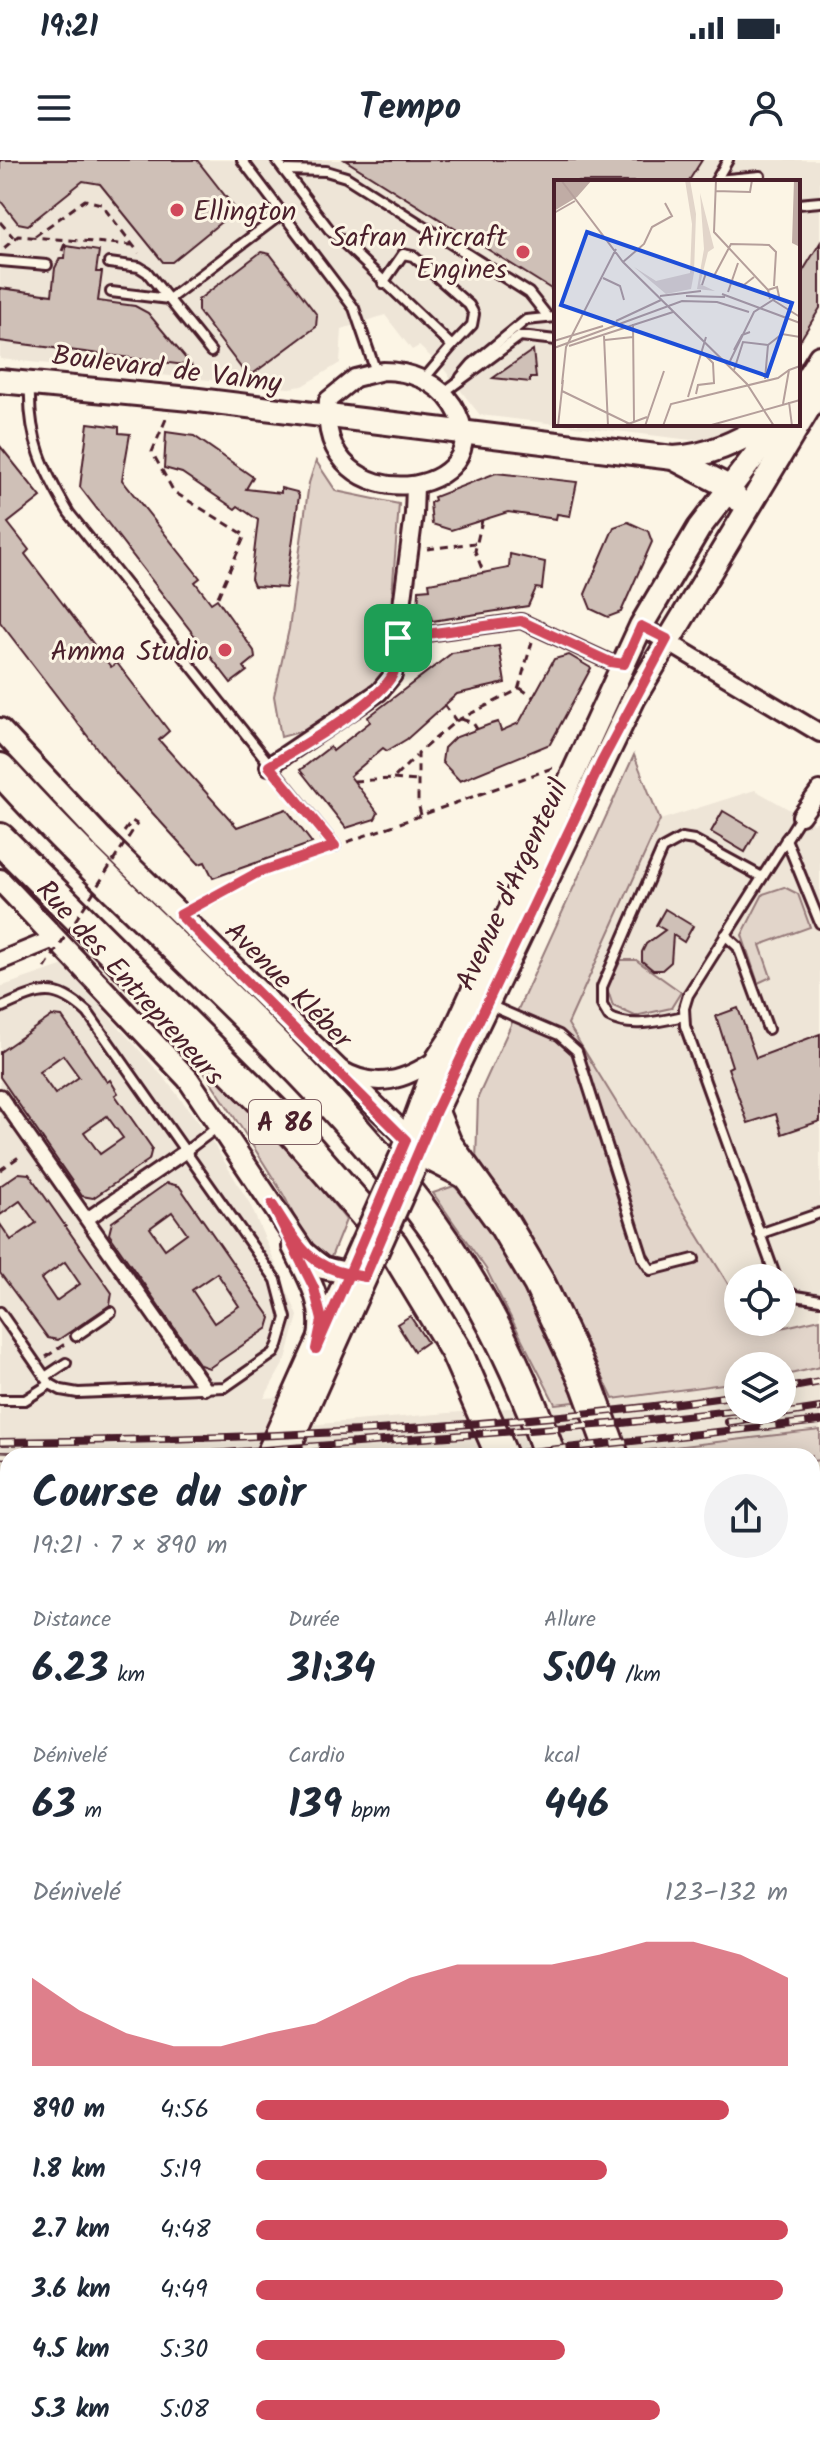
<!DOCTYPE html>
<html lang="fr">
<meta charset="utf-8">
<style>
:root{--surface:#fff;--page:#f2f2f3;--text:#1f2937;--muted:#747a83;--accent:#d1495b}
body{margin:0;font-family:Kalam,sans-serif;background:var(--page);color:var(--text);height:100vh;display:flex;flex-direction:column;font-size:30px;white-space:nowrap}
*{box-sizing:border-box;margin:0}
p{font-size:26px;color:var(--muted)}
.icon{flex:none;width:44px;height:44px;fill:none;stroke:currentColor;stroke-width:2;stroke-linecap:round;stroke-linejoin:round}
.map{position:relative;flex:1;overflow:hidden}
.side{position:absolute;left:0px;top:1288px;width:820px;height:1008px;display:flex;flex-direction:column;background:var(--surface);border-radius:24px 24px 0 0;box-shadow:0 4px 20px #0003}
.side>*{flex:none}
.controls{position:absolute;left:724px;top:1104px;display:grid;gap:16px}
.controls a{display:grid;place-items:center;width:72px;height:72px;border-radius:50%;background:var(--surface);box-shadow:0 4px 20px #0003;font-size:40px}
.pin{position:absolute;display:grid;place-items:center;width:68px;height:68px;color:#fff;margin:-34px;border-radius:16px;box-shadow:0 4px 12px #0006}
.round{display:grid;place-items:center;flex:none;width:84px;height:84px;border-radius:42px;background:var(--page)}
.summary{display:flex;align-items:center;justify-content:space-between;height:136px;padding:0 32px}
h1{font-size:44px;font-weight:700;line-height:60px}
.metrics{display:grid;grid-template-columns:repeat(3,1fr);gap:12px;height:136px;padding:8px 32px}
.metrics div{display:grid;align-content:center}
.metrics b{font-size:40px;font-weight:700}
.metrics small{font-size:22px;font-weight:400}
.metrics p{font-size:22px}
.chart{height:224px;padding:16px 32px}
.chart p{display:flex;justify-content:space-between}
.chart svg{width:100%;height:144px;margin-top:8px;fill:var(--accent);opacity:.7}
ul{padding:0 32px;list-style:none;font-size:26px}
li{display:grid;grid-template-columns:128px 96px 1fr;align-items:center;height:60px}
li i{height:20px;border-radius:10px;background:var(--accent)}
.status{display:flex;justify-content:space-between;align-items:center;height:56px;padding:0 40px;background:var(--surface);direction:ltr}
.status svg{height:22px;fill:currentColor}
header{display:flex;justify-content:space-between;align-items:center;height:104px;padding:0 32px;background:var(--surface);font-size:36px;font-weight:700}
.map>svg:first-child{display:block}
.built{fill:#eee5d7}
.green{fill:#e2d5ca;stroke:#967a7a;stroke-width:2}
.building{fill:#cfc0b7;stroke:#4a1f2b;stroke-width:2;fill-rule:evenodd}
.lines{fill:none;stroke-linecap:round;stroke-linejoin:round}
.motorway-tunnel{stroke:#d8cac0;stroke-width:30;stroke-dasharray:30 15;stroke-linecap:butt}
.service-casing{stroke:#4a1f2b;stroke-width:14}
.pedestrian-casing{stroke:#4a1f2b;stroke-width:18}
.minor-casing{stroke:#4a1f2b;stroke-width:22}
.tertiary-casing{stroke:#4a1f2b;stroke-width:26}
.secondary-casing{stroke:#4a1f2b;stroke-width:28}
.motorway-casing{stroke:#4a1f2b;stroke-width:36}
.path{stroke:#4a1f2b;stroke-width:3;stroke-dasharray:8 6;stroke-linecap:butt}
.service{stroke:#fcf5e5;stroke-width:8}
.pedestrian{stroke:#fcf5e5;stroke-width:12}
.minor{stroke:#fcf5e5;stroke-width:16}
.tertiary{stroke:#fcf5e5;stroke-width:20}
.secondary{stroke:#fcf5e5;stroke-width:22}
.motorway{stroke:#fcf5e5;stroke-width:30}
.rail-casing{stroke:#4a1f2b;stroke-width:8}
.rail{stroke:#fcf5e5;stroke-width:5;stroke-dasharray:15;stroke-linecap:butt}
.secondary-bridge-casing{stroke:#4a1f2b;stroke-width:28;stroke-linecap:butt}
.path-bridge{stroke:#4a1f2b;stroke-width:3;stroke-dasharray:8 6;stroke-linecap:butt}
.secondary-bridge{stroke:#fcf5e5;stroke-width:22}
.route-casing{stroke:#fff;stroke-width:16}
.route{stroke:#d1495b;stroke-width:10}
.poi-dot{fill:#d1495b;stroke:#fcf5e5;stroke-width:3}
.labels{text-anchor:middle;stroke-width:6;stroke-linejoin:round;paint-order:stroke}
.shield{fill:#fcf5e5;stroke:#7f5f63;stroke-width:2}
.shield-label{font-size:26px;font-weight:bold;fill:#4a1f2b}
.poi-label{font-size:28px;fill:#4a1f2b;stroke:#fcf5e5;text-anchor:end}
.street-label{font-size:28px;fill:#4a1f2b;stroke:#fcf5e5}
.inset-road{fill:none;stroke:#b59f9b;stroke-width:2}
.view{fill:#1d4ed8;fill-opacity:0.15;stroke:#1d4ed8;stroke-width:4}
.inset-edge{fill:none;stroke:#4a1f2b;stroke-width:4}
</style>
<div class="status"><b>19:21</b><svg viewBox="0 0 49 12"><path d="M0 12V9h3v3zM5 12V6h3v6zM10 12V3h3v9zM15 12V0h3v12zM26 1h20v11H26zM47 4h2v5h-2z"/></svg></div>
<header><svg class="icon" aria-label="menu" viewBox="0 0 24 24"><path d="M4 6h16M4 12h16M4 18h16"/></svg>Tempo<svg class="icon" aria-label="person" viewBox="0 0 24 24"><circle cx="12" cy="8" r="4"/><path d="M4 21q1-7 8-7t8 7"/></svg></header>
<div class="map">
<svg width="820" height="2296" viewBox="0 0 820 2296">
<rect width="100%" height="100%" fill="#fcf5e5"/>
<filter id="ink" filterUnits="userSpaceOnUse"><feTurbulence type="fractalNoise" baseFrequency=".0125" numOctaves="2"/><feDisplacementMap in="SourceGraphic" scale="16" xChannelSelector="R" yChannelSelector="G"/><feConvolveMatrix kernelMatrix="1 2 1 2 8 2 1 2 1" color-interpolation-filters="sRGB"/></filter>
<g filter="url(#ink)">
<g class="built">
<path d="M0 0H820V148L798 184V22H556V264L480 255 443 208 419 186 412 190 385 155 342 169 340 203 302 226 289 228 0 199Z"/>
<path d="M558 264H743L710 278 691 280Z"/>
<path d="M755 630 813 663 820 661V1159L758 1173 752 1162H782V1118H738V1140L568 864 660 660Z"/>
<path d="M64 805 166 920 207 973 250 1044 298 1156 286 1199 264 1238 309 1235 296 1266 613 1239 738 1222V1250H782V1216L820 1207V2296H686L685 2288H812V1296H8V1369L0 1370V827Z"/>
</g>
<g class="green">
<path d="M316 301 336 331 399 344 386 513 325 565 281 577 274 536 289 469 309 323Z"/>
<path d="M634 595 660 660 568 864 738 1140V1162H752L759 1173 820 1159V1207L782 1216V1206H738V1222L613 1239 557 1121 476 1002 478 937Z"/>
<path d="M784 727 798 734 810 767 760 785 771 817 758 823 742 775 763 734Z"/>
<path d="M621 800H636L681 832 671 848 635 856 613 846 607 828Z"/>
<path d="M187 887 307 1011 346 1060 331 1097 321 1098C303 1083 295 1055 283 1034 252 984 221 935 187 887Z"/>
<path d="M454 1026C513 1085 548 1164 575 1242L555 1244 486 1109 433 1033Z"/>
<path d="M820 1270V1300L812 1301V1296H631L630 1292Z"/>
<path d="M820 2032V2118L812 2110V2039Z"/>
</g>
<g class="building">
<path d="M0 0H197L233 46 231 54 172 102H163L100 24 83 21 28 65 18 63 0 40Z"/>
<path d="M345 0H702L688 22H556V132Z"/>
<path d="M820 83V148L798 184V119Z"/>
<path d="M66 86 99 91 96 112H102L98 141 135 146 148 153 192 206 0 181V128L52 135 55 108 60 98H65Z"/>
<path d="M261 92 270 94 317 155 316 167 254 213H245L198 151V140Z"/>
<path d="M533 190 536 218H530V222L493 218Z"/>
<path d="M88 263 119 267V273L130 274 122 320 200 418 195 422 211 443 217 439 254 491 255 498 244 507 247 511 231 523 80 327Z"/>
<path d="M166 272 194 276 253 317 246 329 281 333V328L297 332 299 336 286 428 254 426 251 419 258 360 238 346 235 349 182 313 164 308Z"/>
<path d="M0 286 41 337 8 363 29 390 25 394 111 507 117 503 169 571 159 580 237 667 286 649 312 683 213 718 205 702 199 704 116 613 0 462Z"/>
<path d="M496 313 577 322 570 356 557 354 556 359 508 352 451 370 432 364 430 343 435 340 434 337Z"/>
<path d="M628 362 648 371 652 382 621 452 608 457 591 449 585 434 614 367Z"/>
<path d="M510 394 545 402 542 429 536 428 528 446 432 461 431 457 418 451 419 430 430 429 429 423 509 408Z"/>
<path d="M499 486 505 523 457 534 407 579 387 591 383 588 350 616 378 653 375 659 346 668 300 610 330 587 333 591 370 562 368 557 452 493Z"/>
<path d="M569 495 591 508 550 584 460 621 442 602 444 588 454 578 488 565 498 562 501 571 519 563 554 499Z"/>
<path d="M723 651 757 671 745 692 711 672Z"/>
<path d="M665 749 693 766 684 782 673 775 671 802 662 810H653L642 801V792L646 784 665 770 656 765Z"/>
<path d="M738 848 756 898 820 874V961L782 974 776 954 748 963 728 908 732 906 716 856Z"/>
<path d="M52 856 62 857 107 922 110 920 118 933 115 935 152 988 149 1000 93 1038 82 1036 0 917V892ZM63 895 79 917 55 934 39 912ZM107 956 123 978 100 994 84 972Z"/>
<path d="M19 1013 29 1014 112 1133 110 1145 58 1180 48 1178 0 1113V1064L11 1080 36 1063 20 1041 0 1055V1026ZM65 1102 80 1124 56 1141 41 1119Z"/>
<path d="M167 1023 179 1026 271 1158 268 1168 209 1208 200 1205 109 1074 112 1062ZM172 1052 187 1073 165 1089 150 1068ZM217 1113 239 1146 214 1163 192 1130Z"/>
<path d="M410 1156 427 1182 414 1191 397 1164Z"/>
</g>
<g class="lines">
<path class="motorway-tunnel" d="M588 2288V2296"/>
<g class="service-casing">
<g id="service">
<path d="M242 0 354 148 376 212"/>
<path d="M276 0 329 69 452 186 424 219"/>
<path d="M284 10 326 11 346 17 529 133 548 157"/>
<path d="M717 20 760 16 758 22"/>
<path d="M715 22 728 0"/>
<path d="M798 44 820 42"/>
<path d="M0 101 47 105"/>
<path d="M109 103 139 107 147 112 211 192"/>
<path d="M383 123 403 94 413 96 469 145 474 154 472 165 452 186"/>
<path d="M111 132 169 139 283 53"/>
<path d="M461 217 472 204 526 160 556 157"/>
<path d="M30 227C28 278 44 311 69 353L335 686"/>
<path d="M443 233 520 176 556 180"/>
<path d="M786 679 820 763"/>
<path d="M725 775 738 787 768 869"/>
<path d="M489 845 559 875 577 891 643 1098 651 1110 694 1099"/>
<path d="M0 848C40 830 54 822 88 853L276 1120 286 1158 278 1185 274 1193 225 1227 78 1233 61 1230 50 1224 0 1152"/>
<path d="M684 856C661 861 630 869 609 857L602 845V827L662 689 682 678 694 680 762 717"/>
<path d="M186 991 219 966"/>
<path d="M759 1074 820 1053"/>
<path d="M776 1118 685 866 684 848 688 835 801 656"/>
<path d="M782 1128 796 1136 820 1140"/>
<path d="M76 1176 111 1152"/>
<path d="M45 1217 66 1203"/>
<path d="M0 1240H25L50 1224"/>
</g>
</g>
<g class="pedestrian-casing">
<g id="pedestrian">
<path d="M398 478 521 461 610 502 624 504"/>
<path d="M0 936 205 1228"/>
<path d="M87 1059 186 991"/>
</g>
</g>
<g class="minor-casing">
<g id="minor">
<path d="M383 211C410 211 438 222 453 245 511 339 314 367 328 240L355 218Z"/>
<path d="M641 466 820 573"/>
<path d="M269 606 379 532 393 515 414 354 415 326"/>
<path d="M801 656 820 630"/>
<path d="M0 801 56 778"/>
<path d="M340 909C376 931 406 920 438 898"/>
<path d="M812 1332H820"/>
<path d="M812 1469H820"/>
<path d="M0 1553 8 1552"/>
<path d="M0 1608 8 1589"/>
<path d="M812 1618 820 1619"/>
<path d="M812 1762 820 1755"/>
<path d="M0 1949 8 1947"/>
<path d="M0 2276 8 2275"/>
<path d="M456 2288 467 2296"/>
<path d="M704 2296V2288"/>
<path d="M724 2296V2288"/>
</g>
</g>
<g class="tertiary-casing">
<g id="tertiary">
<path d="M0 569 102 678 418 988"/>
<path d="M0 720 188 919 304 1092 323 1108 361 1116"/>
<path d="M293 1087C308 1116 325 1144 319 1177"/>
</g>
</g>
<g class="secondary-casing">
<g id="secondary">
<path d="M0 221 190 239 673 298 729 327 737 339"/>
<path d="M798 233 820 197"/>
<path d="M673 298C709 296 737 282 768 264"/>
<path d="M402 995 438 898 452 877 641 466 699 368 779 264"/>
<path d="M415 1003 434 955 634 538 820 229"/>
<path d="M267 1296 362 1084"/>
<path d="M285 1296 373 1100"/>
<path d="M0 1846 8 1831"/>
<path d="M0 1900 8 1890"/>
<path d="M812 2018 820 2013"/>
<path d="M812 2133 820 2138"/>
</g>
</g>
<g class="motorway-casing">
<g id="motorway">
<path d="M0 609C134 758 295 886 418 1046 475 1120 519 1208 550 1296"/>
<path d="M0 679 291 969 392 1085 456 1191 502 1296"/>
<path d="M434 955 446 984 504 1064 539 1123 587 1225 613 1296"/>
<path d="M419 989 464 1012"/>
<path d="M524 2288 531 2296"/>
<path d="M633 2288V2296"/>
<path d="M658 2296 659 2288"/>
</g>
</g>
<g class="path">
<path d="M0 62 13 77"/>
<path d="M35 76 85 40 101 44 139 93"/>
<path d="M4 88 18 76 132 85"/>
<path d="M62 91 67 79"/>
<path d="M166 259 152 292 174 332 245 375 217 439"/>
<path d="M482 360 475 391 484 414"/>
<path d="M427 389 475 383"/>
<path d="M520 528 533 537"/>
<path d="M444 544 456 561"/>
<path d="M461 559 473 563 477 569"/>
<path d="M393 619 417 621"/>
<path d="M354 621 393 619 416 596"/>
<path d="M421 655 418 643V593L456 561 518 530 532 482"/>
<path d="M124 672 132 661 137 664"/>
<path d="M347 682 555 607"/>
<path d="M197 747 257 713 321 691"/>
<path d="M0 1010 23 994"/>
<path d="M46 1197 66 1183"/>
<path d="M812 2163 820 2166"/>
<path d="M68 2288 70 2296"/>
</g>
<use href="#service" class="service"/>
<use href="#pedestrian" class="pedestrian"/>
<use href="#minor" class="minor"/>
<use href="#tertiary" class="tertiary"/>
<use href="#secondary" class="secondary"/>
<use href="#motorway" class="motorway"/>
<g class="rail-casing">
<g id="rail">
<path d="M782 1229 820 1222"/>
<path d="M728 1262 820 1248"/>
<path d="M0 1282C245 1279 495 1270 738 1235"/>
<path d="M0 1295 39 1296"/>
<path d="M184 1296 622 1263 740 1250"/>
<path d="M492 1296 820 1261"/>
<path d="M0 1329 8 1328"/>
<path d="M0 1345 8 1344"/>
</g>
</g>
<use href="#rail" class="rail"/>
<g class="secondary-bridge-casing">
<g id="secondary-bridge">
<path d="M362 1084 402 995"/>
<path d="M373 1100 414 1008"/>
</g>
</g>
<path class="path-bridge" d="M45 808 137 664"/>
<use href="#secondary-bridge" class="secondary-bridge"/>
</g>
</g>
<g class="lines" filter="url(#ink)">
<g class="route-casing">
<path id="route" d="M398 478C397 489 398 504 393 514 380 542 298 588 269 606L335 686 257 713 180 755 406 980 349 1114C305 1105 295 1079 272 1044L314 1128 322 1160 316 1189 349 1114 365 1117 434 955 602 601 667 479 641 466 624 504 610 502 521 461 398 478"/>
</g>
<use href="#route" class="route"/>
</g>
<g class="poi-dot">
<circle cx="177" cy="50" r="8"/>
<circle cx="523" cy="92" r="8"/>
<circle cx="225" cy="490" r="8"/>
</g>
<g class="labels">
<rect class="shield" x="249" y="940" width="72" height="44" rx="6"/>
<g class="shield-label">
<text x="285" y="971">A 86</text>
</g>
<g class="poi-label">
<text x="193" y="60" text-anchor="start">Ellington</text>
<text x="507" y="86">Safran Aircraft<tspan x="507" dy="32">Engines</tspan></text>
<text x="209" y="500">Amma Studio</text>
</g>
<g class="street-label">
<text transform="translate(167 208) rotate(7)" y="10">Boulevard de Valmy</text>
<text transform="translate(511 724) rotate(-65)" y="10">Avenue d'Argenteuil</text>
<text transform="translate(131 822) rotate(48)" y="10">Rue des Entrepreneurs</text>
<text transform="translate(289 824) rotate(45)" y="10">Avenue Kléber</text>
</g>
</g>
<g transform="translate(554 20)">
<rect width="246" height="246" fill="#fcf5e5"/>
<path d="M131 0H136L142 34 140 93 137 109 112 114 80 87 102 101 136 93 138 44ZM146 13 160 68 154 72 146 104 161 111 143 109 150 69Z" fill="#e2d5ca"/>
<path d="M0 0H38L23 17 0 31ZM240 0H246V67L238 63Z" fill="#c0aca5"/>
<path class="inset-road" d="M7 0 69 82 193 204 220 246M162 0 160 52 214 110M161 11 196 12 198 0M0 33 21 21M69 82 90 64 98 47 118 36 111 23M160 96 177 64 215 65 222 72 220 106M49 98 66 106 70 120M148 105 152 93 190 105 200 97M174 112 184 83M168 114 246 143M106 116 147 111M132 116 171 117M219 120 246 137M62 141 107 120M79 144 80 241M50 156 54 246M51 160 79 157M0 161 49 146M214 165 228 154 246 157M15 166 119 132M0 168 128 121 163 122 195 132M180 170 188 155 196 152M176 181 200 132 225 116 223 107 214 110 216 119M180 190 189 162 214 165M211 199 214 165M8 204 12 167 62 69M8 211 80 246M142 214 144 205 160 203 159 183 147 171M134 217 152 157M235 222 238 246M229 224 235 190 246 186M4 246 9 200M69 246 93 237M91 246 110 191M109 246 117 224 224 198 235 190M154 246 246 220"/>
<path class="view" d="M33 52 238 123 213 196 7 125Z"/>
<rect width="246" height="246" class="inset-edge"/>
</g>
</svg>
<div class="controls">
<a><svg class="icon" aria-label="locate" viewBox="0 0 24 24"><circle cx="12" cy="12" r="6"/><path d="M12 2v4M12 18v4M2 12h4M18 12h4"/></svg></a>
<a><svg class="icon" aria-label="layers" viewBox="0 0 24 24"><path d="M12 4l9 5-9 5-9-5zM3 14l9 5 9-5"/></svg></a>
</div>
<div class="pin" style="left:398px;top:478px;background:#1e9e55"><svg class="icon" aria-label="arrive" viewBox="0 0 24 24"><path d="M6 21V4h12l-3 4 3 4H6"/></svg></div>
<section class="side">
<div class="summary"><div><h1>Course du soir</h1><p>19:21 · 7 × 890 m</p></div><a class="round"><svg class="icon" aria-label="share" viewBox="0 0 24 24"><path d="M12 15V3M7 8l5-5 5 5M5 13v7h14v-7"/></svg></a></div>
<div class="metrics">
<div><p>Distance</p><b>6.23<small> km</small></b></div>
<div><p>Durée</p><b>31:34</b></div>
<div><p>Allure</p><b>5:04<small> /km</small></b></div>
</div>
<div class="metrics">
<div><p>Dénivelé</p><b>63<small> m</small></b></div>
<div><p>Cardio</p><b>139<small> bpm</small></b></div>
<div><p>kcal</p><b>446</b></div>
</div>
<div class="chart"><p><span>Dénivelé</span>123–132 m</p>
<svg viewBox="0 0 160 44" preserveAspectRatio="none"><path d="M0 44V17L10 27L20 34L30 38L40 38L50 34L60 31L70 24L80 17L90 13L100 13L110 13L120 10L130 6L140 6L150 10L160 17V44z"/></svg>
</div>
<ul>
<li><b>890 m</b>4:56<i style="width:89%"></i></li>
<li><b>1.8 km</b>5:19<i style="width:66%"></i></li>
<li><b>2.7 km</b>4:48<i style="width:100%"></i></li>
<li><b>3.6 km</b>4:49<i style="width:99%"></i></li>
<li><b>4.5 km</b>5:30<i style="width:58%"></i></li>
<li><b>5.3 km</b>5:08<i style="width:76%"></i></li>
</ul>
</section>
</div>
